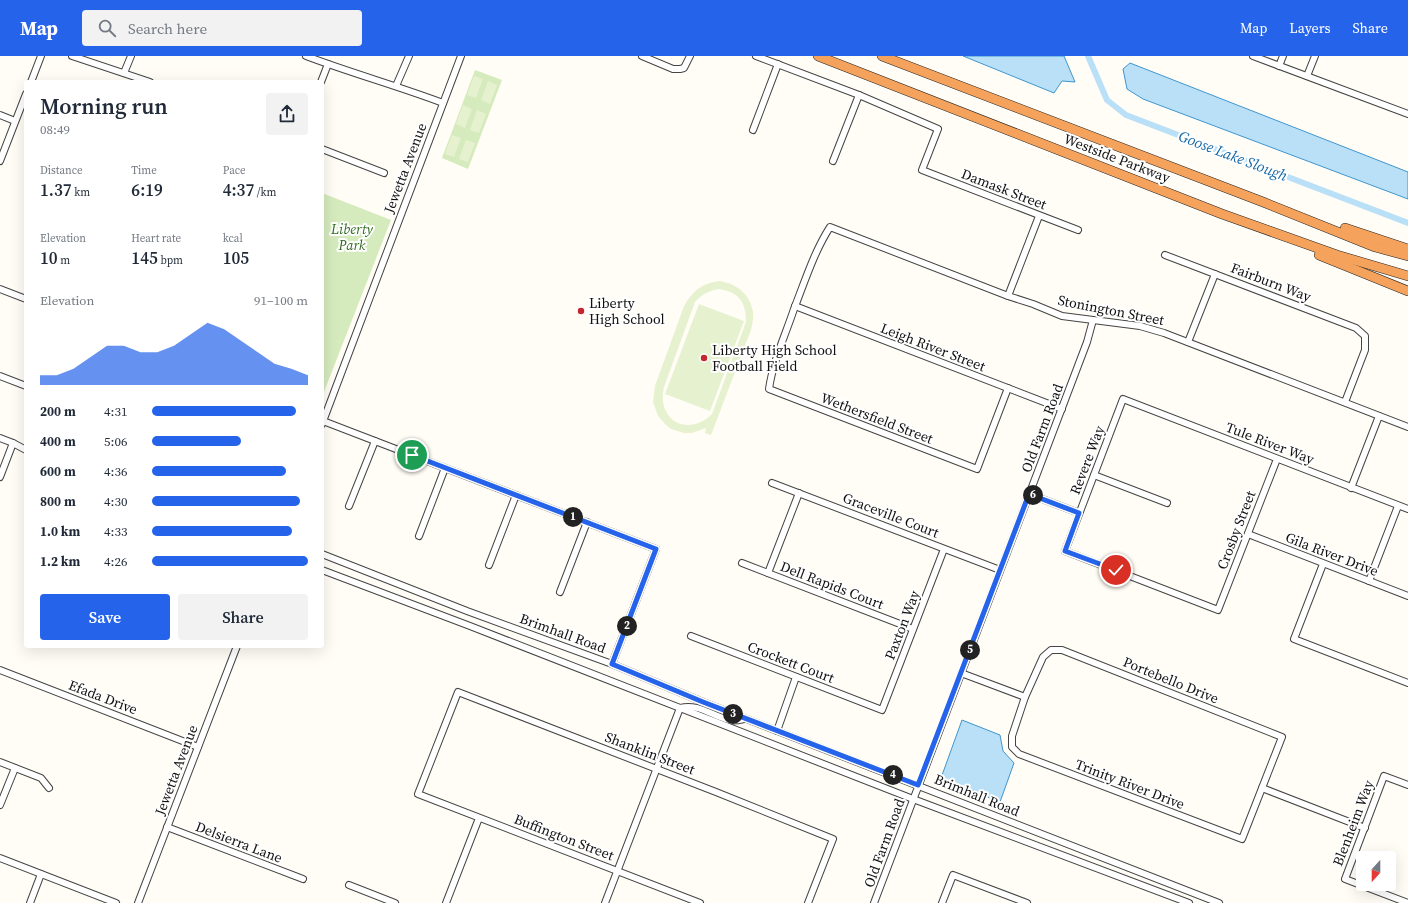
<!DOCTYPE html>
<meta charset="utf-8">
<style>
:root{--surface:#fff;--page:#f2f2f3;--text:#1f2937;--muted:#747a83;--accent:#2563eb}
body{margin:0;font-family:"Source Serif 4",serif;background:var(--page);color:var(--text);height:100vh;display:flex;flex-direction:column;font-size:15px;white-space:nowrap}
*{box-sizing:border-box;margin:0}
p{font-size:13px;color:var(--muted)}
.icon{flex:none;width:22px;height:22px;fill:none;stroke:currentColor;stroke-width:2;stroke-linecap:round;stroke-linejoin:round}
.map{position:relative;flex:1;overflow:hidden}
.sheet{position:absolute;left:24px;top:24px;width:300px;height:568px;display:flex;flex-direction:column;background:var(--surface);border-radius:4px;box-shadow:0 4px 16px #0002}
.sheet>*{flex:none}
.needle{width:26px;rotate:201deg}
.buttons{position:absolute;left:1356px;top:795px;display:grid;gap:8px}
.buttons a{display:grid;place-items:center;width:40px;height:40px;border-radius:4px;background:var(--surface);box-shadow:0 4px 16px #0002;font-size:20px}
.pin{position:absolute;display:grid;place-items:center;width:34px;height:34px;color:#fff;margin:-17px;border:2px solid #fff;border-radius:50%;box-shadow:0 1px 4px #0007}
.km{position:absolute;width:20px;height:20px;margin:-10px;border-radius:50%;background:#222;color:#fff;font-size:11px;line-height:20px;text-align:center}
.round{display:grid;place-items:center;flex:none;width:42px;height:42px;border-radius:4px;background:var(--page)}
.overview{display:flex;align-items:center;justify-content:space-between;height:68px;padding:0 16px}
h1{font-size:22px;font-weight:600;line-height:30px}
.figures{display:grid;grid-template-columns:repeat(3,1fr);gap:6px;height:68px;padding:4px 16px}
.figures div{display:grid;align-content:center}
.figures b{font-size:17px;font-weight:600}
.figures small{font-size:11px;font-weight:400}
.figures p{font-size:11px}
.chart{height:112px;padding:8px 16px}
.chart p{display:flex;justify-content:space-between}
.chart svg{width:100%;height:72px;margin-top:4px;fill:var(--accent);opacity:.7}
.action{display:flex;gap:8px;margin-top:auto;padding:8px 16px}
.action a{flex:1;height:46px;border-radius:4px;background:var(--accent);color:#fff;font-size:16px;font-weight:600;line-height:46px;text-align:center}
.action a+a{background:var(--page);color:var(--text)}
ul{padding:0 16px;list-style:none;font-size:13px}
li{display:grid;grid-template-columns:64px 48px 1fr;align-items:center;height:30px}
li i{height:10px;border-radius:5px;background:var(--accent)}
header{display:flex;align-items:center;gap:24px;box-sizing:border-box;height:56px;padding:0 20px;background:var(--accent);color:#fff}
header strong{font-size:19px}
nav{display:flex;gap:22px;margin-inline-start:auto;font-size:14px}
.search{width:280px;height:36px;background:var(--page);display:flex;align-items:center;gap:10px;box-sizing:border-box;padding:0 14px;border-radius:4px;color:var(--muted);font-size:15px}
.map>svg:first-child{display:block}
.green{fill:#d5ebbd}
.pitch{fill:#e6f2cf;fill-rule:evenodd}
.water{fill:#b9e0f7;stroke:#3f96cf}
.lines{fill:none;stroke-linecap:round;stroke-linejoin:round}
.canal{stroke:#b9e0f7;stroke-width:6}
.minor-casing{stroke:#444;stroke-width:8}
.highway-casing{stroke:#222;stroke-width:10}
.minor{stroke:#fff;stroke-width:6}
.highway{stroke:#f5a25d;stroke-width:9}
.route-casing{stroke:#fff;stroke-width:8}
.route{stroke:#2563eb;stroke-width:5}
.poi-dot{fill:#c4262e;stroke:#fff;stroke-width:1.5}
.labels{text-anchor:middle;stroke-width:4;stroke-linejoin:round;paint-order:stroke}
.street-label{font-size:14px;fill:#111;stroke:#fff}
.park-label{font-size:14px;font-style:italic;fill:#2f6b1f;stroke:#fff}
.poi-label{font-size:14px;fill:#111;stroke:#fff;text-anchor:start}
.water-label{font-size:15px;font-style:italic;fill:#1768a6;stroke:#fff}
</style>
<header>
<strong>Map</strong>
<div class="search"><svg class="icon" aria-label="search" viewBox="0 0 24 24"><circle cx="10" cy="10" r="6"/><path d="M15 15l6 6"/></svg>Search here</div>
<nav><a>Map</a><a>Layers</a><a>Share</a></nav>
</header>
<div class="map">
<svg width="1408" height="847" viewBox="0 0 1408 847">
<rect width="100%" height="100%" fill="#fffdf5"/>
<g class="green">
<path d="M475 14 502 24 468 113 442 102Z"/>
<path d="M322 137 391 164 322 341Z"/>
</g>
<g class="pitch">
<path d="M474 20 483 23 476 42 467 39Z"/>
<path d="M488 25 497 29 490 48 481 44Z"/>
<path d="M463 49 472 53 465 72 456 68Z"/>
<path d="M477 54 486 58 479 77 470 74Z"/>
<path d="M452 79 461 82 454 101 445 98Z"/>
<path d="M466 84 475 87 468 106 459 103Z"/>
<path d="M720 225C737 228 750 238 753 256 754 262 752 268 751 274L711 379 705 377 706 372 692 377H684L671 373 666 369 658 360 653 346 655 330 684 250C693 234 703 227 720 225ZM719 233C739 236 746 246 746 266L712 358C688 382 656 364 664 331L695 246C702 238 708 235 719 233Z"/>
<path d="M699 248 744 265 710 355 665 338Z"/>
</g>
<g class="water">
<path d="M963 0H1064L1075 26 1062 25 1054 37Z"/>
<path d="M1130 7 1408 116V143L1143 43 1127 33 1123 13Z"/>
<path d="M962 664 1000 679 1003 695 1014 707 1000 746 941 722Z"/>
</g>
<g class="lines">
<path class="canal" d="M1088 0 1107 44 1126 59 1408 167"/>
<g class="minor-casing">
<g id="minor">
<path d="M72 0 150 26"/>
<path d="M306 0C351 17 398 30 443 47"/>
<path d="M642 0 673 13H680L684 12 690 0"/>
<path d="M756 0 859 39 938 73 922 114 1078 174"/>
<path d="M1253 0 1408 58"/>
<path d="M1279 10 1283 0"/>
<path d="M124 17 131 0"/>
<path d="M1307 20 1315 0"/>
<path d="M31 26 41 0"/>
<path d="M321 26 328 8"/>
<path d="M396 30 409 0"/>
<path d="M0 59 15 65"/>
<path d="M753 74 778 8"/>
<path d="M322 93 384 117"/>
<path d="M0 105 26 38"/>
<path d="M833 105 859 39"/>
<path d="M1165 199 1356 272 1365 280V294L1345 346"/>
<path d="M0 233 26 243"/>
<path d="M1008 240 1039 160"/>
<path d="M795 250 1062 353"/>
<path d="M1188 286 1215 218"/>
<path d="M0 320 26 330"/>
<path d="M1008 332 977 413 769 333C773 305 785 280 794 253 805 225 814 196 830 171L1008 240 1033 248 1062 260 1140 270 1164 277 1408 371"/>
<path d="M323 365 656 493 612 608"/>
<path d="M322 368 461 0"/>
<path d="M0 382 13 387 26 394"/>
<path d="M1277 403 1218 554 1065 495 1123 343 1408 453"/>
<path d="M1094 419 1167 447"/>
<path d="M0 421 13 387"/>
<path d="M772 427 1000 514"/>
<path d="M1351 432 1379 360"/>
<path d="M1029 438 1079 457"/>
<path d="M349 450 375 385"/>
<path d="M1248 478 1408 540"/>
<path d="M419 480 445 412"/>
<path d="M322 498 467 555 612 608 703 646 1219 847"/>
<path d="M742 507 913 573"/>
<path d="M1323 508 1294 583 1408 627"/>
<path d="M489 509 516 439"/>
<path d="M322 514 470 570 913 743 1189 847"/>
<path d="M768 517 799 437"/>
<path d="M1369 525 1398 450"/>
<path d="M560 536 587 466"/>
<path d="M691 580 882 654 944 493"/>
<path d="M1051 594H1062L1282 681 1242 783 1019 698 1012 691V680L1025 641 1043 601Z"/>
<path d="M0 614 198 691"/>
<path d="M961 617 1025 641"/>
<path d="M777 675 796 621"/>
<path d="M0 706 41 722 49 732"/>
<path d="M1262 732 1365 772"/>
<path d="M0 749 15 712"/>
<path d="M167 771 303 823"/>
<path d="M0 802 116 847"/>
<path d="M349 829 395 847"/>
<path d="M30 847 41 818"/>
<path d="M138 847 237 590"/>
<path d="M446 847 479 762"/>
<path d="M605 847 680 652C698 647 712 660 729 664 733 665 740 664 744 663"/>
<path d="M700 847 418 738 458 636 716 736 833 783 808 847"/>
<path d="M874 847 1087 286 1093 264"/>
<path d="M942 847 953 819 1027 847"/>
<path d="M1408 847 1345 823 1384 720 1408 729"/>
</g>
</g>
<g class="highway-casing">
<g id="highway">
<path d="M818 0 1222 158 1337 199 1408 220"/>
<path d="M882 0 1263 146 1375 191 1408 200"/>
<path d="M1345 172 1408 193"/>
<path d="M1319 199 1408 235"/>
</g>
</g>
<use href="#minor" class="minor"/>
<use href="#highway" class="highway"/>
</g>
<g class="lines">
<g class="route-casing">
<path id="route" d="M412 399 656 493 612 608 703 646 918 729 1029 438 1079 457 1065 495 1116 514"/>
</g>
<use href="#route" class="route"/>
</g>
<g class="poi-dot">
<circle cx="581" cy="255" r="4"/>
<circle cx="704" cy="302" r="4"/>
</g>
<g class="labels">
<g class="street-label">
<text transform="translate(1117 102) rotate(21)" y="5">Westside Parkway</text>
<text transform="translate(405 112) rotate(-69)" y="5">Jewetta Avenue</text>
<text transform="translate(1004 133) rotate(21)" y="5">Damask Street</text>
<text transform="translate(1271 226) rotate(21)" y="5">Fairburn Way</text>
<text transform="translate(1111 254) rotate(11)" y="5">Stonington Street</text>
<text transform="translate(933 291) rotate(21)" y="5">Leigh River Street</text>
<text transform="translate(877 362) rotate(21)" y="5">Wethersfield Street</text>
<text transform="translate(1042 372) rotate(-69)" y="5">Old Farm Road</text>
<text transform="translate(1270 387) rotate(21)" y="5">Tule River Way</text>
<text transform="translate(1087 404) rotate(-69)" y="5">Revere Way</text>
<text transform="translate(891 459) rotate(21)" y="5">Graceville Court</text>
<text transform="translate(1236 474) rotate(-69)" y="5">Crosby Street</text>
<text transform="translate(1332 498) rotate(21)" y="5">Gila River Drive</text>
<text transform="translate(832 529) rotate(21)" y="5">Dell Rapids Court</text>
<text transform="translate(902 569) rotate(-69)" y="5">Paxton Way</text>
<text transform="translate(563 577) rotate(20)" y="5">Brimhall Road</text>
<text transform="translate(791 606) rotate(21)" y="5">Crockett Court</text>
<text transform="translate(1171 624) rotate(22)" y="5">Portebello Drive</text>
<text transform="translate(103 641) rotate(21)" y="5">Efada Drive</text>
<text transform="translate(650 697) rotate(21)" y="5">Shanklin Street</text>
<text transform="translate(176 714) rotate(-69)" y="5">Jewetta Avenue</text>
<text transform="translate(1130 728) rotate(21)" y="5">Trinity River Drive</text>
<text transform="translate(977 739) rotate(22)" y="5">Brimhall Road</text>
<text transform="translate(1353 767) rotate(-69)" y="5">Blenheim Way</text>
<text transform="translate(564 781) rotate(21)" y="5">Buffington Street</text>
<text transform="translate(239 786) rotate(21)" y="5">Delsierra Lane</text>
<text transform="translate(884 787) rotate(-70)" y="5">Old Farm Road</text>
</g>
<g class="park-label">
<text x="352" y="178">Liberty<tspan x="352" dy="16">Park</tspan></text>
</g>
<g class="poi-label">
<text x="589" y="252">Liberty<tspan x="589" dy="16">High School</tspan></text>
<text x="712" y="299">Liberty High School<tspan x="712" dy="16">Football Field</tspan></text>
</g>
<g class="water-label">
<text transform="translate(1233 100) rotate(21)" y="5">Goose Lake Slough</text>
</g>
</g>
</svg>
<div class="buttons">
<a><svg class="needle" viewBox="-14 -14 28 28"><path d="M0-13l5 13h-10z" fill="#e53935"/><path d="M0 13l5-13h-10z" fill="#747a83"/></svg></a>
</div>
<div class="pin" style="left:412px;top:399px;background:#1e9e55"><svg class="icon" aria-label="arrive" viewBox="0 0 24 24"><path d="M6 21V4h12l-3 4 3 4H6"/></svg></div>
<div class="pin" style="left:1116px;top:514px;background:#d93025"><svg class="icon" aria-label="check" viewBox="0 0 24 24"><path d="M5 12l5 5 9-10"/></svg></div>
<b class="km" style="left:573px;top:461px">1</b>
<b class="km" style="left:627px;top:570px">2</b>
<b class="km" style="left:733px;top:658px">3</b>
<b class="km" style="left:893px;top:719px">4</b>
<b class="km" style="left:970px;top:594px">5</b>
<b class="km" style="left:1033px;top:439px">6</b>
<section class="sheet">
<div class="overview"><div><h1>Morning run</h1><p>08:49</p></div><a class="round"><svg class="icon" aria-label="share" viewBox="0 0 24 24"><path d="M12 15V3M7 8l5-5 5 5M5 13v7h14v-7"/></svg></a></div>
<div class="figures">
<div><p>Distance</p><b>1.37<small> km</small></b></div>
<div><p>Time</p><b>6:19</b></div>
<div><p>Pace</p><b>4:37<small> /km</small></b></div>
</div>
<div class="figures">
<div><p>Elevation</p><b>10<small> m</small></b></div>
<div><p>Heart rate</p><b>145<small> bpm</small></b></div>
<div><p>kcal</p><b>105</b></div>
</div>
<div class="chart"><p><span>Elevation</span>91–100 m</p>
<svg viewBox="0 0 160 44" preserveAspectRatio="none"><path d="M0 44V38L10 38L20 34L30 27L40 20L50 20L60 24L70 24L80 20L90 13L100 6L110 10L120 17L130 24L140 31L150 34L160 38V44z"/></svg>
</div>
<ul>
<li><b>200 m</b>4:31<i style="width:92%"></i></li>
<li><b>400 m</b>5:06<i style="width:57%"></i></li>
<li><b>600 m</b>4:36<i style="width:86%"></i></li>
<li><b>800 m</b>4:30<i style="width:95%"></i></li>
<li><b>1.0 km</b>4:33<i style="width:90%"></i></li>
<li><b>1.2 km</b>4:26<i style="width:100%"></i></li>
</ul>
<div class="action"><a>Save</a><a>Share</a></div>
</section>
</div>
